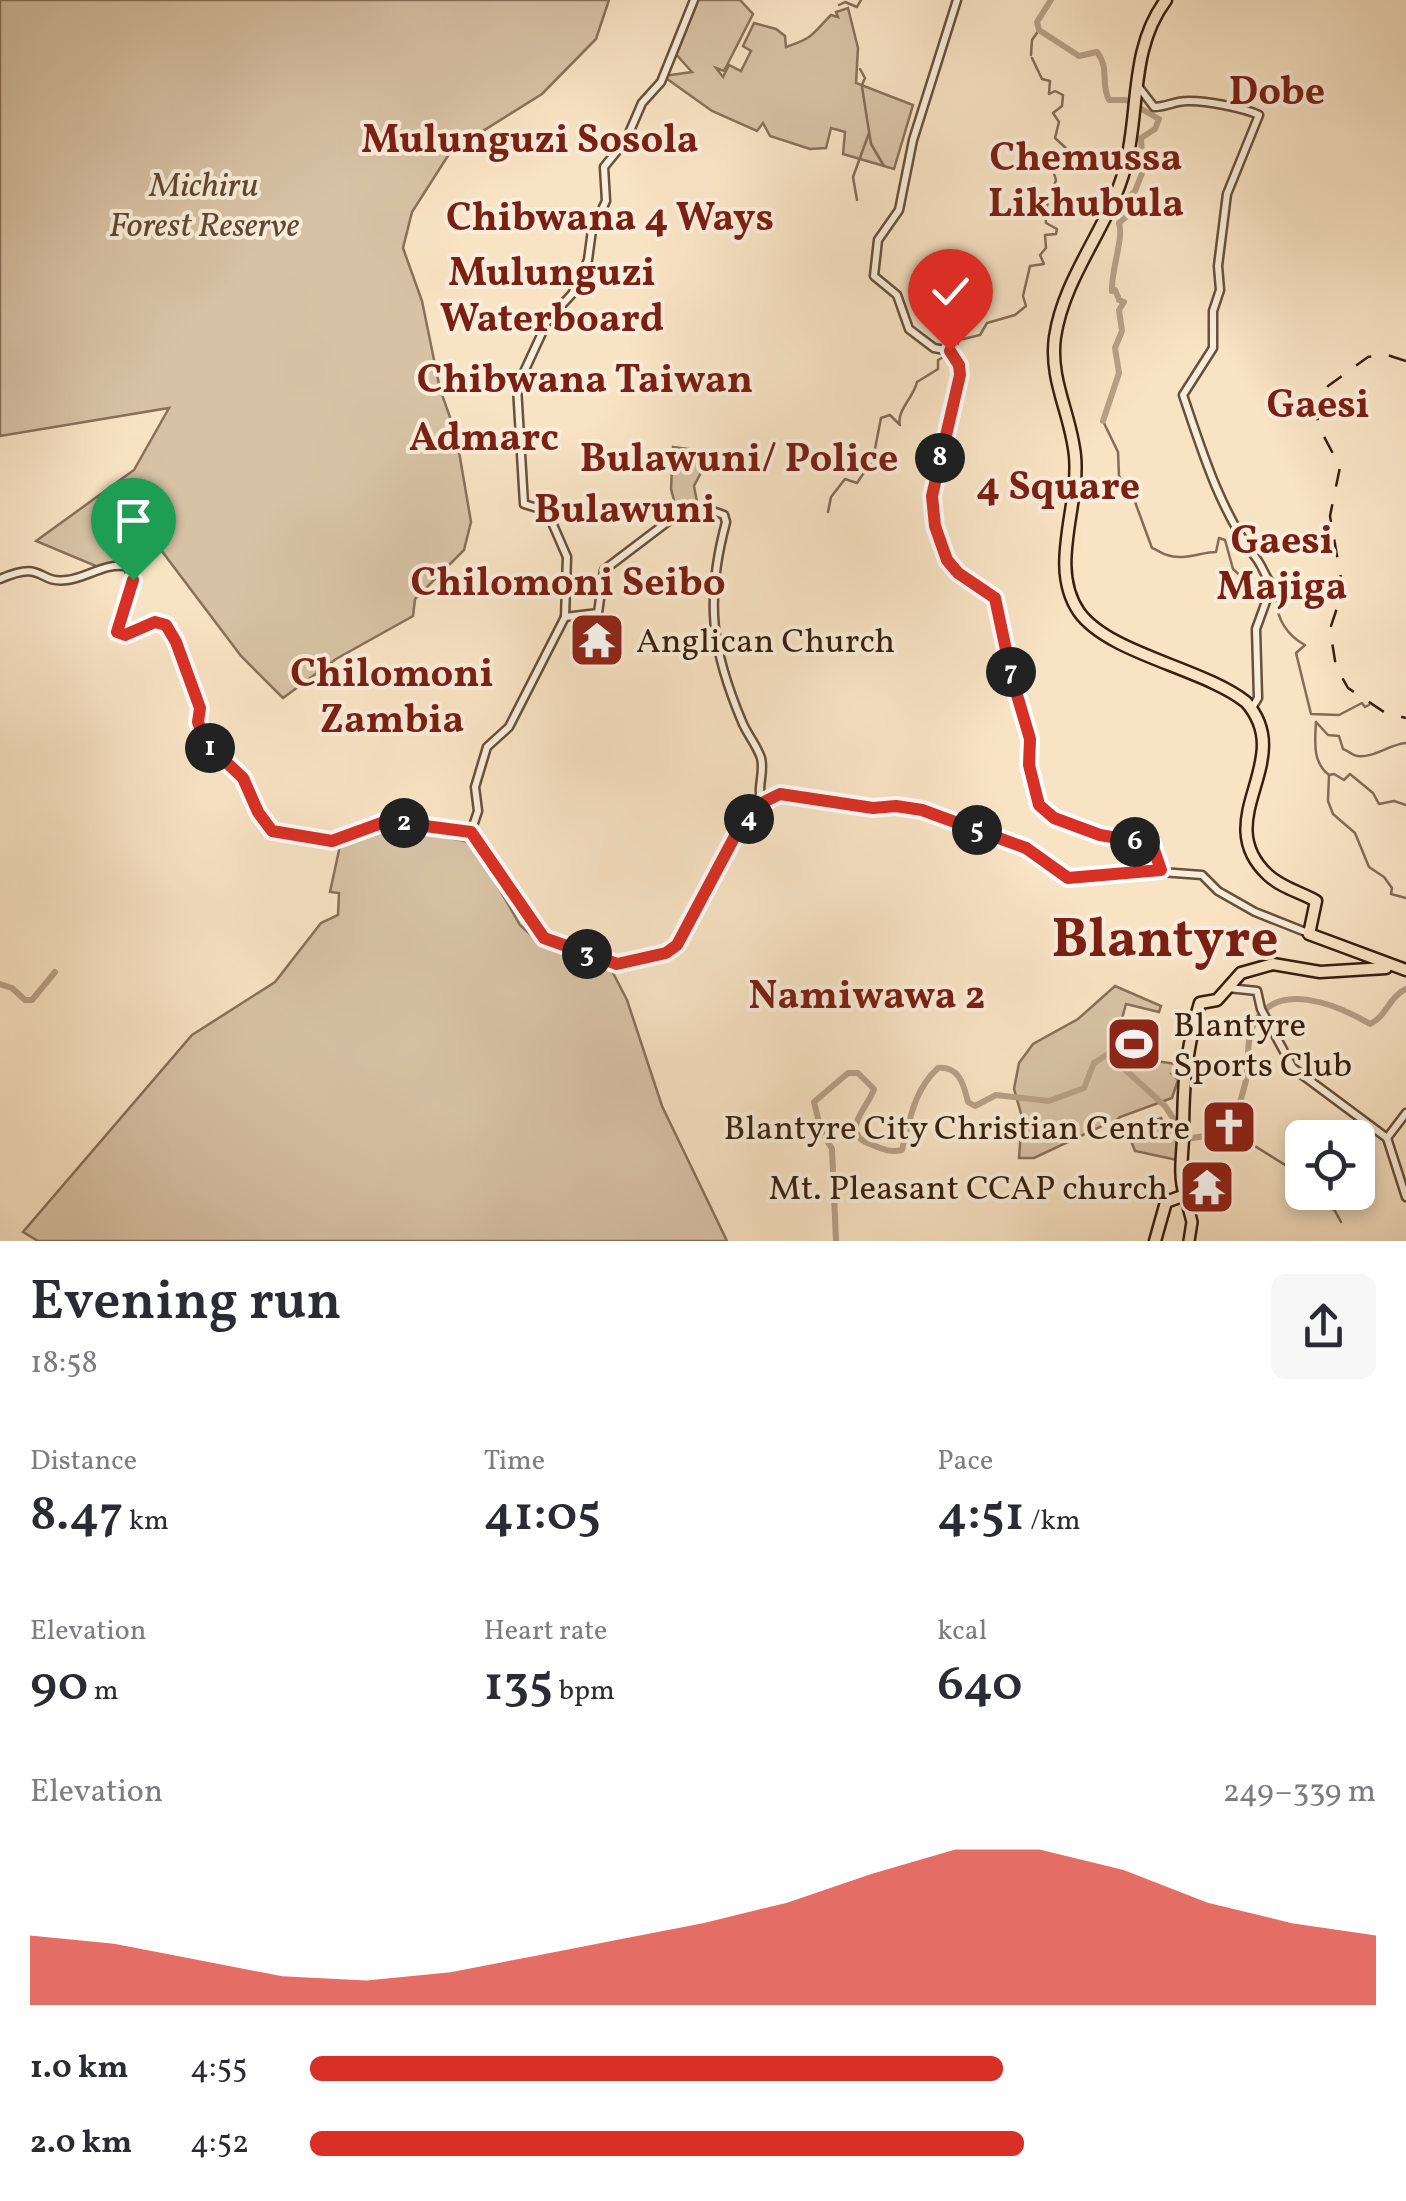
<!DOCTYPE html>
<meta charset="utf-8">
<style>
:root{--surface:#fff;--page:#f7f7f7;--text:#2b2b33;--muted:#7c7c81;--accent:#d93025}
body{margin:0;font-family:Vollkorn,serif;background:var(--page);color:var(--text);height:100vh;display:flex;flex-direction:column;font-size:38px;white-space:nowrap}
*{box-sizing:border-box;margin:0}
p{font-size:32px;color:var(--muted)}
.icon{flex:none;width:55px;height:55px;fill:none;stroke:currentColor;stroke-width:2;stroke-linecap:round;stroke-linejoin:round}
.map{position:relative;height:1241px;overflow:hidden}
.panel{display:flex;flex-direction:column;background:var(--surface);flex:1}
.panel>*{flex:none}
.fabs{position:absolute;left:1285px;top:1120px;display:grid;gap:20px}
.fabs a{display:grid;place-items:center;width:90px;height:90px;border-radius:15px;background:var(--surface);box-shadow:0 5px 15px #0003;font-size:50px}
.pin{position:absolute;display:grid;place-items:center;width:85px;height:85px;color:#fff;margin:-102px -42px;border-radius:50% 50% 50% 0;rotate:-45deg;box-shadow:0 0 10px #0007}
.pin .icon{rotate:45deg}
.km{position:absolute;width:50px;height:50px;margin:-25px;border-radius:50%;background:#222;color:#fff;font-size:28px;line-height:50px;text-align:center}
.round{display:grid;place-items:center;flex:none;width:105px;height:105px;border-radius:15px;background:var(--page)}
.head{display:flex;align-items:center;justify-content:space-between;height:170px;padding:0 30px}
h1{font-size:55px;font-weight:600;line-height:75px}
.figures{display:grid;grid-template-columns:repeat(3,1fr);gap:15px;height:170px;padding:10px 30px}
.figures div{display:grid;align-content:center}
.figures b{font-size:50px;font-weight:600}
.figures small{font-size:28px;font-weight:400}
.figures p{font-size:28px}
.chart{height:280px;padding:20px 30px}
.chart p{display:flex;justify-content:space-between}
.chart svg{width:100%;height:180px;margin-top:10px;fill:var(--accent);opacity:.7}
ul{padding:0 30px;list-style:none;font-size:32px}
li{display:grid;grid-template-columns:160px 120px 1fr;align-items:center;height:75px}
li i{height:25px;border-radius:12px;background:var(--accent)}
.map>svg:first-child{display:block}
.green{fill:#d7c2a5;stroke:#887059;stroke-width:2.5}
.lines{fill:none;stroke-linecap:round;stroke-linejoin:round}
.stream{stroke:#846c56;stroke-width:2.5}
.river{stroke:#b7a086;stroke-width:6}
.tertiary-casing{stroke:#68503b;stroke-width:11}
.primary-casing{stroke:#381f0d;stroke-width:14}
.trunk-casing{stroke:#381f0d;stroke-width:15}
.tertiary{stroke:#faedd9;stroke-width:6}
.primary{stroke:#f8e3c4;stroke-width:9}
.trunk{stroke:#f8e3c4;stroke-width:10}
.rail{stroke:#381f0d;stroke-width:2.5;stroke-dasharray:18 18;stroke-linecap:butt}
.route-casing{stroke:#fff;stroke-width:20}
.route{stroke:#d93025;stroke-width:12}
.labels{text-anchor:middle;stroke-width:8;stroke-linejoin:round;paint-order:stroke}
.park-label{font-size:35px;font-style:italic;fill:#604833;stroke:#faedd9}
.poi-label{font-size:35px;fill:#381f0d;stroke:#faedd9;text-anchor:start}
.quarter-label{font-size:40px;font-weight:bold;fill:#7a1f14;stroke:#faedd9}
.town-label{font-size:55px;font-weight:bold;fill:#7a1f14;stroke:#faedd9}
</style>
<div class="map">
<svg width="1406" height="1241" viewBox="0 0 1406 1241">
<rect width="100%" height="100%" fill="#f8e3c4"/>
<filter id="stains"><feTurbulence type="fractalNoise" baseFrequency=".002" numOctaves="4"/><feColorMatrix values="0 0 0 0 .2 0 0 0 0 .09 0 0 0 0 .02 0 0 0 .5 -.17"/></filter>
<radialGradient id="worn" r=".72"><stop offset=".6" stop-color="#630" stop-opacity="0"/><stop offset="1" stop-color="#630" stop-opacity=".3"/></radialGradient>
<g class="green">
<path d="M0 0H609L596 39 542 94 451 151 412 212 403 248 422 301 440 389 456 434 471 522 464 550 415 599 413 616 336 659 283 698 241 656 161 550 98 567 36 541 134 470 169 408 0 436Z"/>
<path d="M696 0H740L753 14 724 71 716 68 723 77 729 65 741 71 751 51 743 46 754 23 776 29 785 36 786 47C815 37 811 35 831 15L838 17 836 12 848 8 858 48 856 83 913 105 894 169 843 154 845 132 831 128 826 148 810 149 770 136 763 123 757 131 712 111 663 76 692 72 674 52Z"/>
<path d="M673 447 688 449 706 463 694 486 697 502 676 508 671 489Z"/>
<path d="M389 824 473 843 520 925 544 947 611 969 627 1000 662 1106 727 1241H38L23 1232 192 1035 275 982 321 923 338 915 339 893 330 892 341 841Z"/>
<path d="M1115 986 1161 1006 1159 1012 1126 1004 1118 1033 1130 1058 1121 1036 1137 1029 1148 1052 1131 1060 1140 1068 1150 1060 1176 1064V1058L1179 1059 1177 1074H1172L1178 1080 1172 1098 1120 1117 1111 1125 1106 1124 1034 1158H1019L1022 1117 1014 1089 1019 1063 1033 1044 1078 1019Z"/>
<path d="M1161 1118 1179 1141 1177 1160 1135 1151 1127 1131Z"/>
</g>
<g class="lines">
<g class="stream">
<path d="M839 5 845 2 857 7 861 0"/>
<path d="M1031 55 1032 40 1039 30"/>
<path d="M860 69 865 78 862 85"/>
<path d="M862 87 871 144 884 166"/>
<path d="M857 200 853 177 869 133"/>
<path d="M955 351 959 340 980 335 987 323 1015 315 1026 306 1023 296 1030 266 1044 264 1040 255 1046 248 1045 235 1056 234 1057 229 1046 223 1045 211 1056 180 1051 164 1069 151 1055 138 1059 122 1053 113 1062 106 1063 95 1055 91 1049 94 1050 81 1042 79 1032 58"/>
<path d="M1103 421 1118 452 1119 476 1134 500"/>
<path d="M1135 502 1152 548C1158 550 1162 554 1167 555 1183 561 1201 552 1216 552L1219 538 1225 540 1233 569 1263 597"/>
<path d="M828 512 831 497 845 479 857 483 873 459 881 418 890 415 900 425C896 411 914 397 917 382L938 369V360L947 355"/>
<path d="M1270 598 1277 599C1276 619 1288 636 1305 645L1296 653 1311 714 1339 715 1362 703 1365 707 1369 705"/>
<path d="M1316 722 1328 735 1339 736 1343 749C1349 751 1353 756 1358 756 1374 758 1390 744 1406 743"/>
<path d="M1316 722C1315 741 1312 762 1329 775L1328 800"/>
<path d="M1329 775 1334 774 1344 780 1350 774 1373 793 1379 804 1394 801 1406 805"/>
<path d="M1328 801 1333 814 1355 833 1369 867 1384 877 1392 888 1391 894 1406 898"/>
<path d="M1234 1133 1298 1173 1302 1183"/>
<path d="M1310 1192 1335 1211 1341 1222"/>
</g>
<g class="river">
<path d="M1051 0 1037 22 1039 30 1079 56 1097 52C1110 69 1100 82 1109 100H1126L1159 119 1155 129 1141 138 1143 171 1135 191 1127 199 1126 217 1119 223C1124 239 1111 269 1112 291L1115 290 1118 297"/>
<path d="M1103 421 1119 373 1115 348 1122 331 1119 310 1124 302 1119 300"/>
<path d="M0 984 12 988 25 1000H32L55 972"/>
<path d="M836 1241 832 1149 821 1130 814 1102 848 1073H858L874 1089C868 1108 838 1132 870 1144 882 1149 890 1153 902 1150 910 1119 914 1090 938 1068 960 1066 964 1086 968 1102L975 1106 996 1095 1049 1101 1084 1088 1094 1063 1108 1054 1165 1106 1187 1139 1210 1135 1229 1139 1234 1133C1235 1114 1242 1098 1246 1080 1249 1063 1246 1041 1253 1026 1275 978 1338 1005 1370 1024 1386 1017 1389 997 1406 989"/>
</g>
<g class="tertiary-casing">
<g id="tertiary">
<path d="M957 0 913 140 899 210 878 240 874 276 897 295 909 329 934 348 950 351C975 377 934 464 932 500 931 518 938 544 947 560 958 579 982 582 995 598L1012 678 1030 739 1029 765 1039 805 1054 818 1101 836 1151 844 1161 870"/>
<path d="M1138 86 1154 107C1166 107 1175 101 1187 101 1204 100 1244 108 1259 115L1227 194 1218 266 1220 290 1213 311V348L1183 395C1202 451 1220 511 1256 558 1263 567 1265 577 1272 585L1256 629 1258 698 1252 708"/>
<path d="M0 579C45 559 36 584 67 580 87 578 107 561 128 567L133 581 125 598 117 633 125 635 152 623 166 625 177 645 200 708 199 722 206 743 243 778 258 811 272 831 332 841 387 821 471 832 544 938 613 964 666 953 677 945 735 836 762 803 781 794 873 808 902 806 923 811 1026 848 1071 879 1134 870 1202 875 1218 891 1255 912 1308 933"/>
<path d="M565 617 598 613 604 570 683 510 704 508 724 515 726 522C705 601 711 649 743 724 748 735 757 746 761 758 765 773 756 788 762 803"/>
<path d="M471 832 478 811 475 787 487 747 509 727 565 617 567 557 547 511 524 504 517 387 548 320 572 294 588 260 592 230 606 201 604 167 626 140 642 103 661 82 694 0"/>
<path d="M1228 988 1257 991 1261 1009 1293 1068 1387 1138"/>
<path d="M1387 1138 1406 1197"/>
<path d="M1387 1138 1406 1113"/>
</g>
</g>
<g class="primary-casing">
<path id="primary" d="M1185 1195 1192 1222 1189 1241"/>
</g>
<g class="trunk-casing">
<g id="trunk">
<path d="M1166 0C1129 49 1140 112 1125 168 1109 227 1064 276 1055 337 1049 380 1071 414 1075 456 1080 506 1048 567 1079 612 1109 654 1203 668 1246 702 1298 761 1208 819 1268 875 1282 888 1300 892 1316 901L1309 934 1406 970"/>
<path d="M1155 1241 1166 1202 1185 1195C1179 1177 1182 1158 1183 1139 1183 1088 1185 1053 1200 1003L1217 1000 1241 973 1273 964 1320 972 1386 968"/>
</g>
</g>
<use href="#tertiary" class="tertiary"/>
<use href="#primary" class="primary"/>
<use href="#trunk" class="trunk"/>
<path class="rail" d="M1406 361 1384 354 1368 357 1328 386 1316 410 1319 427 1340 467 1330 516 1343 590 1330 629 1336 667 1348 688 1384 712 1406 718"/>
</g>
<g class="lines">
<g class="route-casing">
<path id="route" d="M133 580 117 632 125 635 155 622 166 625 176 642 200 708 198 722 206 743 243 778 258 812 272 831 332 841 387 821 471 832 544 938 617 964 666 953 677 945 735 836 762 803 780 794 873 808 896 806 922 810 1026 848 1068 878 1161 870 1152 844 1100 835 1054 818 1039 805 1029 765 1030 739 1012 678 995 598 958 573 947 560 935 526 932 496 960 375 959 365 950 351"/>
</g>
<use href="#route" class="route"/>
</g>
<defs>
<g id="temple-square" transform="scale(2.875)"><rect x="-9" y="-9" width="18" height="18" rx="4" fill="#8f2418" stroke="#faedd9"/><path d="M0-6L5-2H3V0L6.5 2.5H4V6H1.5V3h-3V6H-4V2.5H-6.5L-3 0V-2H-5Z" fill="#fff"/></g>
<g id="stadium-square" transform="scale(2.875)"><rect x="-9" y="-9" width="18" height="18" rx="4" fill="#8f2418" stroke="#faedd9"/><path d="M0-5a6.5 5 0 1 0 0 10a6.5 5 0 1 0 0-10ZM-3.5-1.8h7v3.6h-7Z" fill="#fff"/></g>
<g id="church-square" transform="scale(2.875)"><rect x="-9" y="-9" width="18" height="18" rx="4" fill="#8f2418" stroke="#faedd9"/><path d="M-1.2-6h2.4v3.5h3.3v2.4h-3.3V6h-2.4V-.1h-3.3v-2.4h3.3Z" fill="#fff"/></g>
</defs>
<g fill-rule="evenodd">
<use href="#temple-square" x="597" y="640"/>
<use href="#stadium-square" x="1134" y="1044"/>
<use href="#church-square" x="1229" y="1127"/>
<use href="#temple-square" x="1207" y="1187"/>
</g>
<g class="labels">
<g class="park-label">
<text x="204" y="196">Michiru<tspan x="204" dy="40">Forest Reserve</tspan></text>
</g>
<g class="poi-label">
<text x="636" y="652">Anglican Church</text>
<text x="1173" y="1036">Blantyre<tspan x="1173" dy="40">Sports Club</tspan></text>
<text x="1190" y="1139" text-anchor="end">Blantyre City Christian Centre</text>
<text x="1168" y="1199" text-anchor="end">Mt. Pleasant CCAP church</text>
</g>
<g class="quarter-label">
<text x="1277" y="104">Dobe</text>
<text x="530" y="152">Mulunguzi Sosola</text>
<text x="1086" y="170">Chemussa<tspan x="1086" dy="46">Likhubula</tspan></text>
<text x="610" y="230">Chibwana 4 Ways</text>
<text x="552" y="285">Mulunguzi<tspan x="552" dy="46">Waterboard</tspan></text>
<text x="585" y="392">Chibwana Taiwan</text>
<text x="1318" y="417">Gaesi</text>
<text x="484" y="450">Admarc</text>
<text x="739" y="471">Bulawuni/ Police</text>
<text x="1058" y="499">4 Square</text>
<text x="625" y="522">Bulawuni</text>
<text x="1282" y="553">Gaesi<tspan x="1282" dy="46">Majiga</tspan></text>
<text x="568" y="595">Chilomoni Seibo</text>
<text x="392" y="686">Chilomoni<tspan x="392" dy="46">Zambia</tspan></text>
<text x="867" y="1008">Namiwawa 2</text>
</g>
<g class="town-label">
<text x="1165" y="956">Blantyre</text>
</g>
</g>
<rect width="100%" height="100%" filter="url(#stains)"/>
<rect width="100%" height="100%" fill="url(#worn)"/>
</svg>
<div class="fabs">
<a><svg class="icon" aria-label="locate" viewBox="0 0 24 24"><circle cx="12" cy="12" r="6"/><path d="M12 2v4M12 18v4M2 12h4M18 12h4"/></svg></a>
</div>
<div class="pin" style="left:133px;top:580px;background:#1e9e55"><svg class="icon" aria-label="arrive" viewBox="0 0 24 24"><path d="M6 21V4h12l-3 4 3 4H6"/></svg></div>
<div class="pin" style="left:950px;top:351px;background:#d93025"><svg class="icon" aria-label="check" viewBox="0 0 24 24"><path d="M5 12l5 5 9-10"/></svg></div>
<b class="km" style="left:210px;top:748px">1</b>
<b class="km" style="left:404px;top:823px">2</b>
<b class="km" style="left:587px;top:954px">3</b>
<b class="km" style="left:749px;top:819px">4</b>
<b class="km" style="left:977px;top:830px">5</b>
<b class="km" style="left:1135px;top:842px">6</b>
<b class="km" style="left:1011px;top:672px">7</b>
<b class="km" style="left:940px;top:458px">8</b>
</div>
<section class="panel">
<div class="head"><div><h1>Evening run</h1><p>18:58</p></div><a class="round"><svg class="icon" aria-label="share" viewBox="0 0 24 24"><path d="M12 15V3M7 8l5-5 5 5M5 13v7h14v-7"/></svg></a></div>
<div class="figures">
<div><p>Distance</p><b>8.47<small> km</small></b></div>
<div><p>Time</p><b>41:05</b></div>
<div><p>Pace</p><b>4:51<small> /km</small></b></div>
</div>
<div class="figures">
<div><p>Elevation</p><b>90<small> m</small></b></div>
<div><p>Heart rate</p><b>135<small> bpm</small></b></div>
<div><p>kcal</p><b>640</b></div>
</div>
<div class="chart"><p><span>Elevation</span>249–339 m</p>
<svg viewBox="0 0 160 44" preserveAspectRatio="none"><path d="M0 44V27L10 29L20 33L30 37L40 38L50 36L60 32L70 28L80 24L90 19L100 12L110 6L120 6L130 11L140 19L150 24L160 27V44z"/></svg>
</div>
<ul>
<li><b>1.0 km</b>4:55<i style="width:65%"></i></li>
<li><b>2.0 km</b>4:52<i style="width:67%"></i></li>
</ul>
</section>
